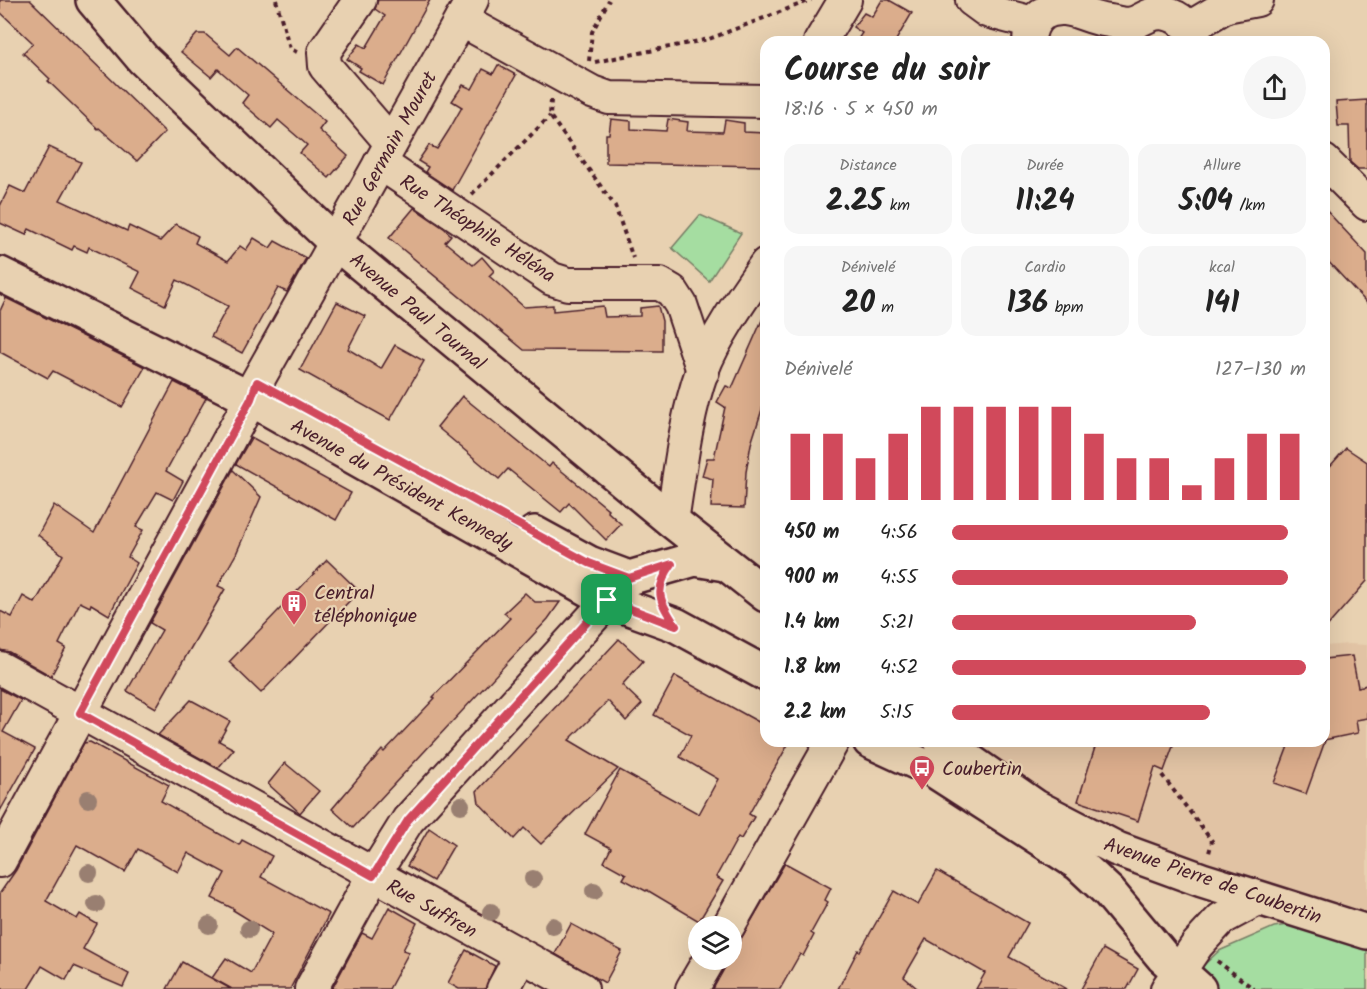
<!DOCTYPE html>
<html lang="fr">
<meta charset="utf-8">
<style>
:root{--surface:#fff;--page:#f6f6f6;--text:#222;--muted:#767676;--accent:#d1495b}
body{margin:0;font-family:Kalam,sans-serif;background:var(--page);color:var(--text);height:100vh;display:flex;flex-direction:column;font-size:22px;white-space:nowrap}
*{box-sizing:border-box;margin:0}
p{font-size:20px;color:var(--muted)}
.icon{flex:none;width:33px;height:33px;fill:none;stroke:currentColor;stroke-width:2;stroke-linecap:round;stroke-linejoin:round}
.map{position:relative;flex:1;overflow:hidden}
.drawer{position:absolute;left:760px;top:36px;width:570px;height:711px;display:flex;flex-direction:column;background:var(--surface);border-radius:18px;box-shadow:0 6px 24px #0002}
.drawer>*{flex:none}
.controls{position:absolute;left:688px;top:916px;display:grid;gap:12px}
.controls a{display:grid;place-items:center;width:54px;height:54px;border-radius:50%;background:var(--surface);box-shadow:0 6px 24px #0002;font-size:30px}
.pin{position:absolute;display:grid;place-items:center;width:51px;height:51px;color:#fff;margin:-26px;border-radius:12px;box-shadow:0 3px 9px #0006}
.round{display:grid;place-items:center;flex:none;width:63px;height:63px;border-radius:32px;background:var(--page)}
.head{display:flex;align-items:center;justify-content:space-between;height:102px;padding:0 24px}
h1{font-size:33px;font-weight:700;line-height:45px}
.figures{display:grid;grid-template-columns:repeat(3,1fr);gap:9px;height:102px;padding:6px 24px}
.figures div{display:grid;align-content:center;border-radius:15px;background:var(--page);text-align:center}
.figures b{font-size:30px;font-weight:700}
.figures small{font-size:16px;font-weight:400}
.figures p{font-size:16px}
.chart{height:168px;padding:12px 24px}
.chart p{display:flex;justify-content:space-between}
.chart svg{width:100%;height:108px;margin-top:6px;stroke:var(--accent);stroke-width:6}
ul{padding:0 24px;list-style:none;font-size:20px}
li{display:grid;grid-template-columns:96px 72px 1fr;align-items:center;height:45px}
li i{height:15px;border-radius:8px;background:var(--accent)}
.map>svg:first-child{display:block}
.built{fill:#e1c3a4}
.green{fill:#a5dda1;stroke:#787e66;stroke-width:1.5}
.building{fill:#dbad8c;stroke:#4a1f2b;stroke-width:1.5}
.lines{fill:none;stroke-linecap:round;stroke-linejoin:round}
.minor-casing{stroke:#4a1f2b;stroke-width:36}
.major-casing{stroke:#4a1f2b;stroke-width:38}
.path{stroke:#4a1f2b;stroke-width:4;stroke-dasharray:4.5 4.5;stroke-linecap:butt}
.minor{stroke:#e8d1b1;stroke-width:32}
.major{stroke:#e8d1b1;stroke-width:33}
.tree{fill:#997f71}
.route-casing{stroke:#fff;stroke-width:12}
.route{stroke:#d1495b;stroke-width:8}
.labels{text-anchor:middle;stroke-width:4.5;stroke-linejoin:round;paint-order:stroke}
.street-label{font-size:20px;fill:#4a1f2b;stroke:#e8d1b1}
.poi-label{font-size:20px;fill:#4a1f2b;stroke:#e8d1b1;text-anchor:start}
</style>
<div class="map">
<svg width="1367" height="989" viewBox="0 0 1367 989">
<rect width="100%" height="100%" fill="#e8d1b1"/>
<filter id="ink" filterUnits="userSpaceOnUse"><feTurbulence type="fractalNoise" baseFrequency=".0167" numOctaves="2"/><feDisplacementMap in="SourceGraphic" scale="12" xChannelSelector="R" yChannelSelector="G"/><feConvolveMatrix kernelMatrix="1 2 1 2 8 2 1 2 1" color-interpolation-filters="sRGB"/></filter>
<g filter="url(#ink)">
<path class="built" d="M1349 644 1367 645V915L1223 870 1082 817 1040 795 968 741H1324L1325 646Z"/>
<g class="green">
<path d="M700 215 741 233 709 281 672 248Z"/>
<path d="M1301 923 1367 943V989H1214L1195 973 1219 951 1274 927Z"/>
</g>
<g class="building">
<path d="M0 0H30L165 132 137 161 99 128 98 129 48 81 50 79 23 53 33 43 0 12Z"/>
<path d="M378 0H430L383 85 359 71 361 68 347 59 359 44 366 48 385 16 375 9Z"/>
<path d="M882 0H889L912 13 895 42H856L862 33 853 27 864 13 872 17Z"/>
<path d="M197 34H205L230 55 237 47 325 122 319 130 348 156 329 178 300 153 307 145 278 120 271 128 242 103 248 95 218 69 211 77 181 52Z"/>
<path d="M498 65 516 75 452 190 425 172 428 167 418 161 429 145 437 149 449 130 462 107 452 101 463 85 472 89 483 69 493 74Z"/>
<path d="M1367 100V169H1358L1350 162 1349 126H1338L1336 102Z"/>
<path d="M611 119 631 121V129L666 131 668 119 688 122 687 131 723 132 725 120 744 123V132L766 133V166L606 163V134H609Z"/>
<path d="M49 147 81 162 60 200 114 225 127 231 129 226 160 241 176 224 198 236 195 243 228 261 240 246 246 250 254 238 270 248 275 241 306 258 287 292 278 288 242 353 211 337 228 306 177 280 165 305 132 288 140 272 89 247 87 252 74 246 72 250 29 229 26 235 0 223V206L10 186 25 193Z"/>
<path d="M414 208 445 229 451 235 445 242 473 265 482 257 494 271 489 276 524 307 553 305V311L603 306 605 317 640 316V308L658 306 662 321V351L524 350 389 238Z"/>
<path d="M1324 208 1367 254V303L1324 257Z"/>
<path d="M6 298 145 367 122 407 53 371 48 378 0 352V311Z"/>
<path d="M337 302 365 316 348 349 381 369 395 345 424 361 390 420 300 370Z"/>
<path d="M766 311V397L751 444 746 472 744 508 711 507 713 479 702 476 707 458H714L725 407 717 402 726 386 732 388Z"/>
<path d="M174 382 206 398 166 471 183 481 173 500 157 492 136 527 143 530 128 557 137 563 109 615 91 604 90 607 80 602 59 644 66 648 51 676 9 652 0 650V611L12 617 23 596 35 603 63 555 38 535 54 505 94 533Z"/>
<path d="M462 396 549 467 552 463 608 509 607 511 621 524 606 540 569 503 561 512 508 469 499 479 437 427Z"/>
<path d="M251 438 351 493 336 520 236 464Z"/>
<path d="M1346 448 1367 462V581L1324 630V473Z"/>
<path d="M233 470 261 497 236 554 218 586 225 589 156 708 127 691 162 630 150 623Z"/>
<path d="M327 560 359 591 261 693 229 662Z"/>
<path d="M525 593 535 602H560L548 619 353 828 332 809 382 750 384 752 435 698 433 697 510 618 504 613Z"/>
<path d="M619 639 643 661 622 685 642 704 626 721 608 701 569 740 618 769 541 844 524 828 514 839 479 803 477 791Z"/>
<path d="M1352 656 1358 687 1367 685V718L1356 720 1358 733 1324 740V659Z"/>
<path d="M675 676 766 726V741H790L749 814 754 817 741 839 738 837 716 877 723 881 699 921 647 890 646 891 623 879 626 874 604 862 611 848 585 834 620 770 699 814 718 779 680 757 691 735 654 715Z"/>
<path d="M0 689 21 700 3 732 35 749 0 811Z"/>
<path d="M191 700 230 721 219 741 234 749 218 768 158 735Z"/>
<path d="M1097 741H1175L1164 771 1155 767 1138 821 1078 801Z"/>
<path d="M1290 741H1325L1306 794 1274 783Z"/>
<path d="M90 742 169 785 161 801 239 845 242 840 272 856 261 877 329 914 290 989H232L212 978 226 958 251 973 272 934 233 910 234 909 212 898 225 873 188 853 178 872 138 849 125 872 77 845 46 901 77 919 80 914 97 924 83 949 129 974 123 987 74 966 66 980 42 966 28 989H0V893L16 870 84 743Z"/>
<path d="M285 763 319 791 300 813 268 784Z"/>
<path d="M429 828 454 845 433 881 407 866Z"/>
<path d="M785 863 831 888 825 900 828 902 811 933 814 935 803 956 800 954 780 989H713L729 960H732V954Z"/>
<path d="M937 871 1028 923 1009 957 1067 989H976L985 973 926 939 904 977 918 989H838L858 950 860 951 894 891 918 905Z"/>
<path d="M389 907 417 923 403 950 409 952 389 989H332L362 933 372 938Z"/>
<path d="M571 924 622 951 605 983 555 954Z"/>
<path d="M1103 949 1138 969 1127 989H1081Z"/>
<path d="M466 950 495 966 485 989H459L448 983Z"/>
<path d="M182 962 231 989H167Z"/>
</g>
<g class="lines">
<g class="minor-casing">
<g id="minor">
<path d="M360 0 324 52 325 66 391 143"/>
<path d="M972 0 987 11 1033 23"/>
<path d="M461 20 592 92 609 98 766 101"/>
<path d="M1189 28 1226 6 1257 0"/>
<path d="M820 42 845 0"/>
<path d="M1029 42C1029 31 1033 21 1042 14 1069 0 1084 19 1110 21 1116 22 1126 25 1133 23 1140 21 1146 16 1154 14 1172 10 1191 24 1196 42"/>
<path d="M1324 161 1367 204"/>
<path d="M380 163 552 279 568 284H660L672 291 681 305 703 371"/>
<path d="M672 521C680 472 685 419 702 371 715 336 745 294 766 264"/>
<path d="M0 668 582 989"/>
<path d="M0 861 251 399 257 382 472 0"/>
<path d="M728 927 833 741"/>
<path d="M311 989 373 876 408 820 626 581"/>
<path d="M503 989 521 956"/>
<path d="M692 989 709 960"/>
<path d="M1167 989 1197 945 1221 919 1258 899"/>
</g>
</g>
<g class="major-casing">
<g id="major">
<path d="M93 0 143 59 336 243 672 521 766 595"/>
<path d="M0 274 251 399 607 600 676 625 766 674"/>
<path d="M534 533 589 563 629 578 695 559 725 564"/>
<path d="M870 741 933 770 1079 864 1109 892 1163 957 1199 989"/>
<path d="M941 741 1036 807 1117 849 1202 880 1367 932"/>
</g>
</g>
<g class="path">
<path d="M276 0 290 49 297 52"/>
<path d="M589 61 592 32 609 0"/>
<path d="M595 62 709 39 811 0"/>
<path d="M551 100 550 116 615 206 633 258"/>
<path d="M472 194 550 116"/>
<path d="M1162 775 1212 841 1209 853"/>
<path d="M1217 961 1254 989"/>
</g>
<use href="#minor" class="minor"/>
<use href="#major" class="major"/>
</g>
<g class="tree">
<circle cx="88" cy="799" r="9"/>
<circle cx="461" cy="805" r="9"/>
<circle cx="89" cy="873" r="9"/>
<circle cx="533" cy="879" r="9"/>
<circle cx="594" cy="891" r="9"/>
<circle cx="96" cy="904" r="9"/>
<circle cx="491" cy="912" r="9"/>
<circle cx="209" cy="925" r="9"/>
<circle cx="553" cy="926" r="9"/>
<circle cx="249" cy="929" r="9"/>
</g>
</g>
<g class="lines" filter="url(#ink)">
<g class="route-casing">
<path id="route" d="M257 382 589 563 629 578 672 564C653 590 659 601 676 626L607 600 408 820 373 876 80 713 251 399Z"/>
</g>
<use href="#route" class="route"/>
</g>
<defs>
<g id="building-pin" transform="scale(1.35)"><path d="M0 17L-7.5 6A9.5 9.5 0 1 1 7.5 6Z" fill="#d1495b" stroke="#e8d1b1"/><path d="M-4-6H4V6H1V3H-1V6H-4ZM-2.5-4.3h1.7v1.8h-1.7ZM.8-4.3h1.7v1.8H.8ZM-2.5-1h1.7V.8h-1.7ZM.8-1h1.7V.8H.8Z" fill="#fff"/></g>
<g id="bus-pin" transform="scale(1.35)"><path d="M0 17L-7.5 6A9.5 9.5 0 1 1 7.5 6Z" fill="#d1495b" stroke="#e8d1b1"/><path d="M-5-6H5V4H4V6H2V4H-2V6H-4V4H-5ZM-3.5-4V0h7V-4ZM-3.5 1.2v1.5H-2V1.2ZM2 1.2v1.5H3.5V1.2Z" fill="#fff"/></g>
</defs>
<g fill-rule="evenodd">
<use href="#building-pin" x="294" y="603"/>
<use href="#bus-pin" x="922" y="768"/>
</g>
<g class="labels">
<g class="street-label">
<text transform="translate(389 148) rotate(-61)" y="7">Rue Germain Mouret</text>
<text transform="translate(478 228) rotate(33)" y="7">Rue Théophile Héléna</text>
<text transform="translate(418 311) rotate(40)" y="7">Avenue Paul Tournal</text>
<text transform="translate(402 484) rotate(29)" y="7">Avenue du Président Kennedy</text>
<text transform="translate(1213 880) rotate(19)" y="7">Avenue Pierre de Coubertin</text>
<text transform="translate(432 908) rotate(29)" y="7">Rue Suffren</text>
</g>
<g class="poi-label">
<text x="314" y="599">Central<tspan x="314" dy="23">téléphonique</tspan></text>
<text x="942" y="775">Coubertin</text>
</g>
</g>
</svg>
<div class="controls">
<a><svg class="icon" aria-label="layers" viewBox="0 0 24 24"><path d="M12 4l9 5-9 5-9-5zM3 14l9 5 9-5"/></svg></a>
</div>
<div class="pin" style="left:607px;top:600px;background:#1e9e55"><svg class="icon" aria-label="arrive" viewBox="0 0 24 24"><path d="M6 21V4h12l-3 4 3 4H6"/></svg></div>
<section class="drawer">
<div class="head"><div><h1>Course du soir</h1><p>18:16 · 5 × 450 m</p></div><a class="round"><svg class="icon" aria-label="share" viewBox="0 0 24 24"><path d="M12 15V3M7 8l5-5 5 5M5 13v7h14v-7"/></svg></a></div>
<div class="figures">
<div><p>Distance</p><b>2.25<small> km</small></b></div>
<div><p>Durée</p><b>11:24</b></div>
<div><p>Allure</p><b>5:04<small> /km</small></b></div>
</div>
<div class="figures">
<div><p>Dénivelé</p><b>20<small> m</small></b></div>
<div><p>Cardio</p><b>136<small> bpm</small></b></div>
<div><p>kcal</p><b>141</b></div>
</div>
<div class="chart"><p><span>Dénivelé</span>127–130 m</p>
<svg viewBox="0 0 160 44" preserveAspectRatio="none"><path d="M5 44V17M15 44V17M25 44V27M35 44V17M45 44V6M55 44V6M65 44V6M75 44V6M85 44V6M95 44V17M105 44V27M115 44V27M125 44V38M135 44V27M145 44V17M155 44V17"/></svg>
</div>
<ul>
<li><b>450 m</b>4:56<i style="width:95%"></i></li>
<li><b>900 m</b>4:55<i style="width:95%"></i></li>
<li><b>1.4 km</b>5:21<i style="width:69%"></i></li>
<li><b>1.8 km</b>4:52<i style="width:100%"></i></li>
<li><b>2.2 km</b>5:15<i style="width:73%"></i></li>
</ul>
</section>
</div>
